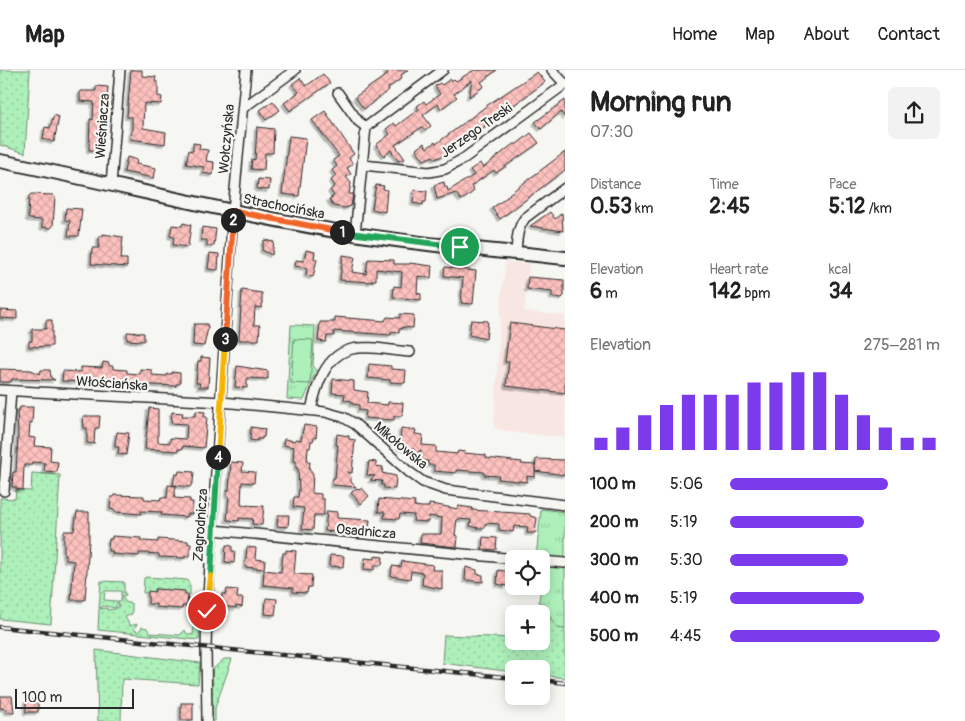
<!DOCTYPE html>
<meta charset="utf-8">
<style>
:root{--surface:#fff;--page:#f2f2f2;--text:#222;--muted:#767676;--line:#e0e0e0;--accent:#7c3aed}
body{margin:0;font-family:Pangolin,sans-serif;background:var(--page);color:var(--text);height:100vh;display:flex;flex-direction:column;font-size:19px;white-space:nowrap}
*{box-sizing:border-box;margin:0}
p{font-size:16px;color:var(--muted)}
.icon{flex:none;width:28px;height:28px;fill:none;stroke:currentColor;stroke-width:2;stroke-linecap:round;stroke-linejoin:round}
.map{position:relative;flex:1;overflow:hidden}
.sheet{display:flex;flex-direction:column;background:var(--surface);width:400px}
.sheet>*{flex:none}
.fabs{position:absolute;left:505px;top:480px;display:grid;gap:10px}
.fabs a{display:grid;place-items:center;width:45px;height:45px;border-radius:8px;background:var(--surface);box-shadow:0 2px 12px #0003;font-size:25px}
.scale{position:absolute;left:15px;bottom:12px;width:119px;box-sizing:border-box;padding-left:5px;border:2px solid #2b2b2b;border-top:0;font-size:14px;line-height:18px;white-space:nowrap;color:#2b2b2b;-webkit-text-stroke:4px #f6f6f2;paint-order:stroke}
.pin{position:absolute;display:grid;place-items:center;width:42px;height:42px;color:#fff;margin:-21px;border:2px solid #fff;border-radius:50%;box-shadow:0 1px 5px #0007}
.km{position:absolute;width:25px;height:25px;margin:-12px;border-radius:50%;background:#222;color:#fff;font-size:14px;line-height:25px;text-align:center}
.round{display:grid;place-items:center;flex:none;width:52px;height:52px;border-radius:8px;background:var(--page)}
.head{display:flex;align-items:center;justify-content:space-between;height:85px;padding:0 25px}
h1{font-size:28px;font-weight:800;line-height:38px}
.figures{display:grid;grid-template-columns:repeat(3,1fr);gap:8px;height:85px;padding:5px 25px}
.figures div{display:grid;align-content:center}
.figures b{font-size:21px;font-weight:800}
.figures small{font-size:14px;font-weight:400}
.figures p{font-size:14px}
.chart{height:140px;padding:10px 25px}
.chart p{display:flex;justify-content:space-between}
.chart svg{width:100%;height:90px;margin-top:5px;stroke:var(--accent);stroke-width:6}
ul{padding:0 25px;list-style:none;font-size:16px}
li{display:grid;grid-template-columns:80px 60px 1fr;align-items:center;height:38px}
li i{height:12px;border-radius:6px;background:var(--accent)}
header{display:flex;align-items:center;gap:30px;box-sizing:border-box;height:70px;padding:0 25px;background:var(--surface);border-bottom:1px solid var(--line)}
header strong{font-size:24px}
nav{display:flex;gap:28px;margin-inline-start:auto;font-size:18px}
main{display:flex;flex:1;min-height:0}
.map>svg:first-child{display:block}
.built{fill:#f8e6e2}
.grass{fill:url(#grass-dots);stroke:#6c8e72}
.park{fill:url(#park-tufts);stroke:#6c8e72}
.pitch{fill:#adf0ba;stroke:#6c8e72}
.building{fill:url(#building-cross-hatch);stroke:#2b2b2b;filter:url(#shadow)}
.lines{fill:none;stroke-linecap:round;stroke-linejoin:round}
.street-casing{stroke:#2b2b2b;stroke-width:12}
.secondary-casing{stroke:#2b2b2b;stroke-width:16}
.street{stroke:#f6f6f2;stroke-width:9}
.secondary{stroke:#f6f6f2;stroke-width:12}
.rail-casing{stroke:#2b2b2b;stroke-width:4.5}
.rail{stroke:#f6f6f2;stroke-width:2.5;stroke-dasharray:8;stroke-linecap:butt}
.split-1-casing{stroke:#fff;stroke-width:10}
.split-2-casing{stroke:#fff;stroke-width:10}
.split-3-casing{stroke:#fff;stroke-width:10}
.split-4-casing{stroke:#fff;stroke-width:10}
.split-5-casing{stroke:#fff;stroke-width:10}
.split-6-casing{stroke:#fff;stroke-width:10}
.split-1{stroke:#22a559;stroke-width:6}
.split-2{stroke:#f0652b;stroke-width:6}
.split-3{stroke:#f0652b;stroke-width:6}
.split-4{stroke:#f5b400;stroke-width:6}
.split-5{stroke:#22a559;stroke-width:6}
.split-6{stroke:#f5b400;stroke-width:6}
.labels{text-anchor:middle;stroke-width:4.5;stroke-linejoin:round;paint-order:stroke}
.street-label{font-size:14px;fill:#2b2b2b;stroke:#f6f6f2}
</style>
<header>
<strong>Map</strong>
<nav><a>Home</a><a>Map</a><a>About</a><a>Contact</a></nav>
</header>
<main>
<div class="map">
<svg width="565" height="651" viewBox="0 0 565 651">
<defs>
<pattern id="grass-dots" width="8" height="8" patternUnits="userSpaceOnUse" patternTransform="scale(1.25)"><rect width="8" height="8" fill="#adf0ba"/><path d="M2 2h.1M6 6h.1" fill="none" stroke="#95cea0" stroke-width="1.8" stroke-linecap="round"/></pattern>
<pattern id="park-tufts" width="24" height="20" patternUnits="userSpaceOnUse" patternTransform="scale(1.25)"><rect width="24" height="20" fill="#adf0ba"/><path d="M3 7l-1-3M5 7V3M7 7l1-3M15 17l-1-3M17 17v-4M19 17l1-3" fill="none" stroke="#95cea0"/></pattern>
<pattern id="building-cross-hatch" width="8" height="8" patternUnits="userSpaceOnUse" patternTransform="scale(1.25)"><rect width="8" height="8" fill="#fdc1be"/><path d="M0 0l8 8M0 8l8-8" fill="none" stroke="#d9a6a3"/></pattern>
<filter id="shadow"><feDropShadow dx="-2.5" dy="2.5" stdDeviation="0" flood-color="#0004"/></filter>
</defs>
<rect width="100%" height="100%" fill="#f6f6f2"/>
<filter id="ink" filterUnits="userSpaceOnUse"><feTurbulence type="fractalNoise" baseFrequency=".02" numOctaves="2"/><feDisplacementMap in="SourceGraphic" scale="10" xChannelSelector="R" yChannelSelector="G"/><feConvolveMatrix kernelMatrix="1 2 1 2 8 2 1 2 1" color-interpolation-filters="sRGB"/></filter>
<g filter="url(#ink)">
<path class="built" d="M506 192 529 194 524 241 565 246V367L516 363 494 358 502 220Z"/>
<g class="grass">
<path d="M0 0H30L25 83 0 75Z"/>
<path d="M32 403 60 405 51 554 0 549V428L15 429 16 420 31 421Z"/>
<path d="M147 507 187 510 190 515V525L185 524 184 521 155 519V522L143 523 144 508Z"/>
<path d="M101 511 124 512V523L126 524V525L121 526V521H105L104 530 117 531V534L115 538 105 536 99 538Z"/>
<path d="M121 527H123L125 532 132 534V544L125 547 130 556 137 554 134 559 138 562 142 557 147 558 150 563 180 565 185 560 187 564 193 565 194 555 200 556 199 570 98 560 99 539 107 538V540L115 539 119 536 118 531H121Z"/>
<path d="M546 535 551 549 558 558 565 559V608L541 605V599H514V602L442 593 444 565 514 568V571H541V554Z"/>
<path d="M96 580 200 593 198 614 122 609 121 651H98Z"/>
<path d="M224 589H232L215 638V651H211L212 600Z"/>
</g>
<g class="park">
<path d="M291 255 315 256 313 295 316 301 304 330 287 329Z"/>
<path d="M541 439 565 442V559L558 558 551 549 546 535 539 532 544 489 536 488Z"/>
</g>
<path class="pitch" d="M294 269 313 270 310 314 291 313Z"/>
<g class="building">
<path d="M131 0H142V6L156 7 155 12H158V26L162 27 161 34 144 33 143 58 166 62 165 74 130 69 131 61H132V47H127Z"/>
<path d="M385 0H408L401 5 402 8 388 18 389 20 364 39 355 27 388 4Z"/>
<path d="M474 0H497L481 12 484 16 469 27 472 10 454 24 457 27 441 39 438 34 423 45 431 56 425 61 422 57 395 75 405 89 398 91 391 80 384 86 376 75 390 64 386 59 394 53 396 56 419 39 417 36 424 31 426 34 440 24 435 16 440 13 442 15 450 9 451 11 454 9 456 11Z"/>
<path d="M537 2 545 12 449 83 435 89 433 86 424 90 416 79 424 73 427 78 435 72 436 74 489 34Z"/>
<path d="M323 4 330 13 290 41 284 33 299 22 292 14 300 8 306 16Z"/>
<path d="M96 16 108 17 106 37 101 36V50H105L102 81 89 80 90 49 93 50 94 32 80 31V21H96Z"/>
<path d="M565 30V48L561 42 541 59 535 52Z"/>
<path d="M273 31 280 40 266 50 260 40Z"/>
<path d="M325 41 354 84 349 88 353 94 347 98 351 104 346 107 351 113 349 124H353L351 136 345 138 333 136 329 129 334 126 330 120 335 116 331 110 336 106 332 100 337 96 333 90 339 86 312 50Z"/>
<path d="M54 45 59 47 54 72 43 69 45 57 50 58Z"/>
<path d="M257 57 274 59 273 83H265L264 100 251 99 252 89 255 90Z"/>
<path d="M531 63 539 73 496 103 494 100 471 116 474 121 465 128 461 130 456 123 437 129 434 115 444 112 445 117H447L448 121 474 105 470 100 480 93 483 98 513 74H517Z"/>
<path d="M289 66 306 68 299 126 282 124Z"/>
<path d="M193 73 200 74 199 79 208 80 206 91 214 92 213 105 203 103 204 97 186 94 189 80 193 81Z"/>
<path d="M565 82V100L500 149 492 138 510 125 509 124Z"/>
<path d="M127 87 137 90 136 94 156 98 154 108 124 102Z"/>
<path d="M258 109 270 110 269 120 257 119Z"/>
<path d="M376 115 384 116 383 119 387 120 385 142 372 139Z"/>
<path d="M414 120 427 121 426 132H423V135L413 133Z"/>
<path d="M31 124 53 125 55 127 53 156 51 158 42 157V150L30 149 28 148 29 126Z"/>
<path d="M66 138 82 139 79 166H68L70 151 65 150Z"/>
<path d="M550 142 555 149 562 143 563 161 530 156Z"/>
<path d="M183 153 191 155 188 177 173 175 174 167 170 166 172 155 182 156Z"/>
<path d="M202 157 216 159 214 176H207V170H201Z"/>
<path d="M103 164 123 167 121 189H127V197L91 194 92 178H99V166H103Z"/>
<path d="M264 170 274 172 272 185 262 180Z"/>
<path d="M306 180 315 182 314 189H317L313 207 306 205 307 198 295 196 296 190 304 191Z"/>
<path d="M210 183 219 184 218 200 208 199Z"/>
<path d="M343 185 355 187 352 202 366 204 368 189 394 190V194H410V193L432 196 431 208 418 206 417 223 421 224V230L393 227 394 216 401 217 402 202 376 199V210H372V212L340 210Z"/>
<path d="M445 197 476 201 473 234 461 233 463 208 444 206Z"/>
<path d="M528 207 564 210V226L562 228 552 227V222L527 219Z"/>
<path d="M242 220 262 223V238L255 237 254 255H260L259 270H239Z"/>
<path d="M0 240 17 241V249L0 248Z"/>
<path d="M400 244 414 245 413 258 402 257V259H399V263L391 262V265L334 261V266H327L326 272 318 271 320 252H335V247L385 251 387 247 400 248Z"/>
<path d="M46 250H52V276L29 277V271H32V259H46Z"/>
<path d="M471 250 488 251 486 269 469 265Z"/>
<path d="M510 253 565 260V323L506 316 509 292H505Z"/>
<path d="M194 254H207L208 258 204 276 193 275Z"/>
<path d="M127 262 144 263V271L127 270Z"/>
<path d="M201 287 210 288 208 317H199L200 313H196L198 291H201Z"/>
<path d="M103 292 109 293V296H113V299L127 300V303L140 304V299L152 300V305L167 306V304H172V302L180 303V314H176V316L62 311 63 301 81 302V297L102 298Z"/>
<path d="M369 294 391 296V299L406 300 405 313 390 312V310L368 308Z"/>
<path d="M237 296 268 301V309L247 308V318L235 317Z"/>
<path d="M0 299 31 300 40 304 41 300H50L51 308 55 310 12 309 11 312H0Z"/>
<path d="M333 309 354 311V320L368 322 367 333 388 335V332L403 333 402 346H394V350L365 348 366 341 359 340V335L352 334V331L344 330 345 324 332 323Z"/>
<path d="M20 337H33L32 353H30L29 367 35 368 34 376 51 377 50 391 58 392 57 402 44 401 45 393 32 392V395H24L23 420 16 419V417H12L13 402H16L18 366 17 340H19Z"/>
<path d="M149 338 158 339V372L170 373V368L186 369 187 354 171 353 172 342 183 343 182 346H195L196 341 205 342 204 347H207L204 378 183 376 182 379H178V381L145 379Z"/>
<path d="M83 346H100L99 358H95L94 374 87 373V358H84Z"/>
<path d="M304 355 317 357 316 368 314 367 313 371H311L310 378H308L307 392H310L309 400H311V403H313L312 423 321 424V429H324V445H314L313 460 302 459 304 438 293 437 294 427H298L299 420 298 399 296 398V391H293L294 377 283 375 284 369 295 371V369L301 370Z"/>
<path d="M251 357 265 359 264 367H262V369H257V371L250 370Z"/>
<path d="M401 358 416 360 415 364 423 365 422 375 436 376V382L457 384 458 381 465 382 464 383 486 385V388L522 392 521 394 535 395V407L527 406V412L498 409 499 406 484 405V402L456 400V403L434 401V395H428V391L421 390V380L414 385V379L400 378Z"/>
<path d="M117 362 129 363 126 385 118 384 119 377H115V373Z"/>
<path d="M337 364 349 366V369L355 370 352 403 347 402 351 407V412L356 417 332 415 333 408H335L338 375H336Z"/>
<path d="M536 389 565 390V405L535 401Z"/>
<path d="M369 391 376 392V396L383 397 382 403 396 406 395 419 384 418V415H381L382 411 370 410 375 406 367 405Z"/>
<path d="M231 392 243 393 242 401 255 402 254 413 242 412 241 435 264 436 262 455 252 454 253 449 239 448V451L227 450 229 426H227V420H229Z"/>
<path d="M179 401 194 402 193 412 190 417 173 415 175 404 178 405Z"/>
<path d="M168 415 176 416 174 428 190 429V432H193L192 444H188L187 447 161 445 162 442 141 441V444L129 443 115 442V440L110 439 111 427H114V425L144 426V429L160 430 161 427 167 428Z"/>
<path d="M357 418 359 420 362 418 369 426 361 434 351 423Z"/>
<path d="M379 429 415 432 414 436 422 437H429V434L437 435 458 439V436L473 438 472 440 530 444V446L537 448 535 463H527L528 457 514 456 513 462 499 460V454L486 453 485 458H478L470 456 471 450 457 449 455 465 458 466 457 477 420 473 421 464H441L442 448 429 446 428 452 413 451 414 445 400 444 399 449 384 448 385 442H378Z"/>
<path d="M327 441 337 442V448L370 450 368 465 325 461Z"/>
<path d="M77 442H89V471L85 530H71L74 491 66 490V486H64V461H74Z"/>
<path d="M278 445H289L288 457 277 456Z"/>
<path d="M112 466 141 468V471H144L158 472V469L188 471V474H191L190 486H185V488L159 487V484L144 483H139V486L112 484 113 481H108L109 469H112Z"/>
<path d="M483 467 497 468 496 480 482 479Z"/>
<path d="M226 475 232 476V481H235L234 493 225 492Z"/>
<path d="M247 477 256 478 255 489 265 490 264 499 245 497Z"/>
<path d="M286 480 296 481 294 504 312 505 311 517H308L307 523 293 522V518L263 515 264 500 281 502 283 483H286Z"/>
<path d="M330 485 344 486 343 497 329 496Z"/>
<path d="M375 486 383 487 382 495H375L374 500 364 499 365 488 375 489Z"/>
<path d="M402 491 433 495 432 500H442V519L422 515 423 503 411 501 410 509 391 506 392 496 401 497Z"/>
<path d="M466 497 477 500V504L483 505V512L465 510Z"/>
<path d="M498 500 512 502 511 512H508L507 516 497 514Z"/>
<path d="M155 519 185 521V524H188L187 536H182V539L156 537V534H148V521L155 522Z"/>
<path d="M227 519 238 520 237 528H243L242 537 236 536V538L221 536 222 524H226Z"/>
<path d="M266 528 277 529 275 545 265 544Z"/>
<path d="M0 626H12L14 642H6V639L0 638Z"/>
<rect x="26" y="630" width="12" height="12"/>
<rect x="181" y="633" width="12" height="17"/>
</g>
<g class="lines">
<g class="street-casing">
<g id="street">
<path d="M552 0 565 14"/>
<path d="M338 23 358 51 366 57 443 0"/>
<path d="M243 38 295 0"/>
<path d="M363 95 429 102 445 99 463 89 565 14"/>
<path d="M111 115 120 0"/>
<path d="M355 164 366 57"/>
<path d="M516 183C517 170 517 158 525 148L565 118"/>
<path d="M0 320 222 332 325 342 343 347 355 354 409 402 423 412 446 420 565 435"/>
<path d="M311 340C316 317 325 285 352 279 370 275 392 281 410 282"/>
<path d="M4 421 11 321"/>
<path d="M213 460 516 489"/>
<path d="M541 491 565 493"/>
<path d="M207 651 206 579 207 541 233 141 246 0"/>
</g>
</g>
<g class="secondary-casing">
<path id="secondary" d="M0 91C112 113 223 142 336 161 412 174 489 180 565 188"/>
</g>
<use href="#street" class="street"/>
<use href="#secondary" class="secondary"/>
<g class="rail-casing">
<g id="rail">
<path d="M0 557 514 608"/>
<path d="M541 610 565 613"/>
</g>
</g>
<use href="#rail" class="rail"/>
</g>
</g>
<g class="lines" filter="url(#ink)">
<g class="split-1-casing">
<path id="split-1" d="M342 162 460 177"/>
</g>
<g class="split-2-casing">
<path id="split-2" d="M233 150V141L342 162"/>
</g>
<g class="split-3-casing">
<path id="split-3" d="M225 269 233 150"/>
</g>
<g class="split-4-casing">
<path id="split-4" d="M218 387 225 269"/>
</g>
<g class="split-5-casing">
<path id="split-5" d="M211 506 218 387"/>
</g>
<g class="split-6-casing">
<path id="split-6" d="M207 541 211 506"/>
</g>
<use href="#split-1" class="split-1"/>
<use href="#split-2" class="split-2"/>
<use href="#split-3" class="split-3"/>
<use href="#split-4" class="split-4"/>
<use href="#split-5" class="split-5"/>
<use href="#split-6" class="split-6"/>
</g>
<g class="labels">
<g class="street-label">
<text transform="translate(102 56) rotate(-86)" y="5">Wieśniacza</text>
<text transform="translate(476 60) rotate(-35)" y="5">Jerzego Treski</text>
<text transform="translate(226 69) rotate(-85)" y="5">Wołczyńska</text>
<text transform="translate(284 136) rotate(11)" y="5">Strachocińska</text>
<text transform="translate(112 313) rotate(4)" y="5">Włościańska</text>
<text transform="translate(401 375) rotate(40)" y="5">Mikołowska</text>
<text transform="translate(200 455) rotate(-86)" y="5">Zagrodnicza</text>
<text transform="translate(366 461) rotate(5)" y="5">Osadnicza</text>
</g>
</g>
</svg>
<div class="fabs">
<a><svg class="icon" aria-label="locate" viewBox="0 0 24 24"><circle cx="12" cy="12" r="6"/><path d="M12 2v4M12 18v4M2 12h4M18 12h4"/></svg></a>
<a>+</a>
<a>−</a>
</div>
<div class="scale">100 m</div>
<div class="pin" style="left:460px;top:177px;background:#1e9e55"><svg class="icon" aria-label="arrive" viewBox="0 0 24 24"><path d="M6 21V4h12l-3 4 3 4H6"/></svg></div>
<div class="pin" style="left:207px;top:541px;background:#d93025"><svg class="icon" aria-label="check" viewBox="0 0 24 24"><path d="M5 12l5 5 9-10"/></svg></div>
<b class="km" style="left:342px;top:162px">1</b>
<b class="km" style="left:233px;top:150px">2</b>
<b class="km" style="left:225px;top:269px">3</b>
<b class="km" style="left:218px;top:387px">4</b>
</div>
<section class="sheet">
<div class="head"><div><h1>Morning run</h1><p>07:30</p></div><a class="round"><svg class="icon" aria-label="share" viewBox="0 0 24 24"><path d="M12 15V3M7 8l5-5 5 5M5 13v7h14v-7"/></svg></a></div>
<div class="figures">
<div><p>Distance</p><b>0.53<small> km</small></b></div>
<div><p>Time</p><b>2:45</b></div>
<div><p>Pace</p><b>5:12<small> /km</small></b></div>
</div>
<div class="figures">
<div><p>Elevation</p><b>6<small> m</small></b></div>
<div><p>Heart rate</p><b>142<small> bpm</small></b></div>
<div><p>kcal</p><b>34</b></div>
</div>
<div class="chart"><p><span>Elevation</span>275–281 m</p>
<svg viewBox="0 0 160 44" preserveAspectRatio="none"><path d="M5 44V38M15 44V33M25 44V27M35 44V22M45 44V17M55 44V17M65 44V17M75 44V11M85 44V11M95 44V6M105 44V6M115 44V17M125 44V27M135 44V33M145 44V38M155 44V38"/></svg>
</div>
<ul>
<li><b>100 m</b>5:06<i style="width:75%"></i></li>
<li><b>200 m</b>5:19<i style="width:64%"></i></li>
<li><b>300 m</b>5:30<i style="width:56%"></i></li>
<li><b>400 m</b>5:19<i style="width:64%"></i></li>
<li><b>500 m</b>4:45<i style="width:100%"></i></li>
</ul>
</section>
</main>
